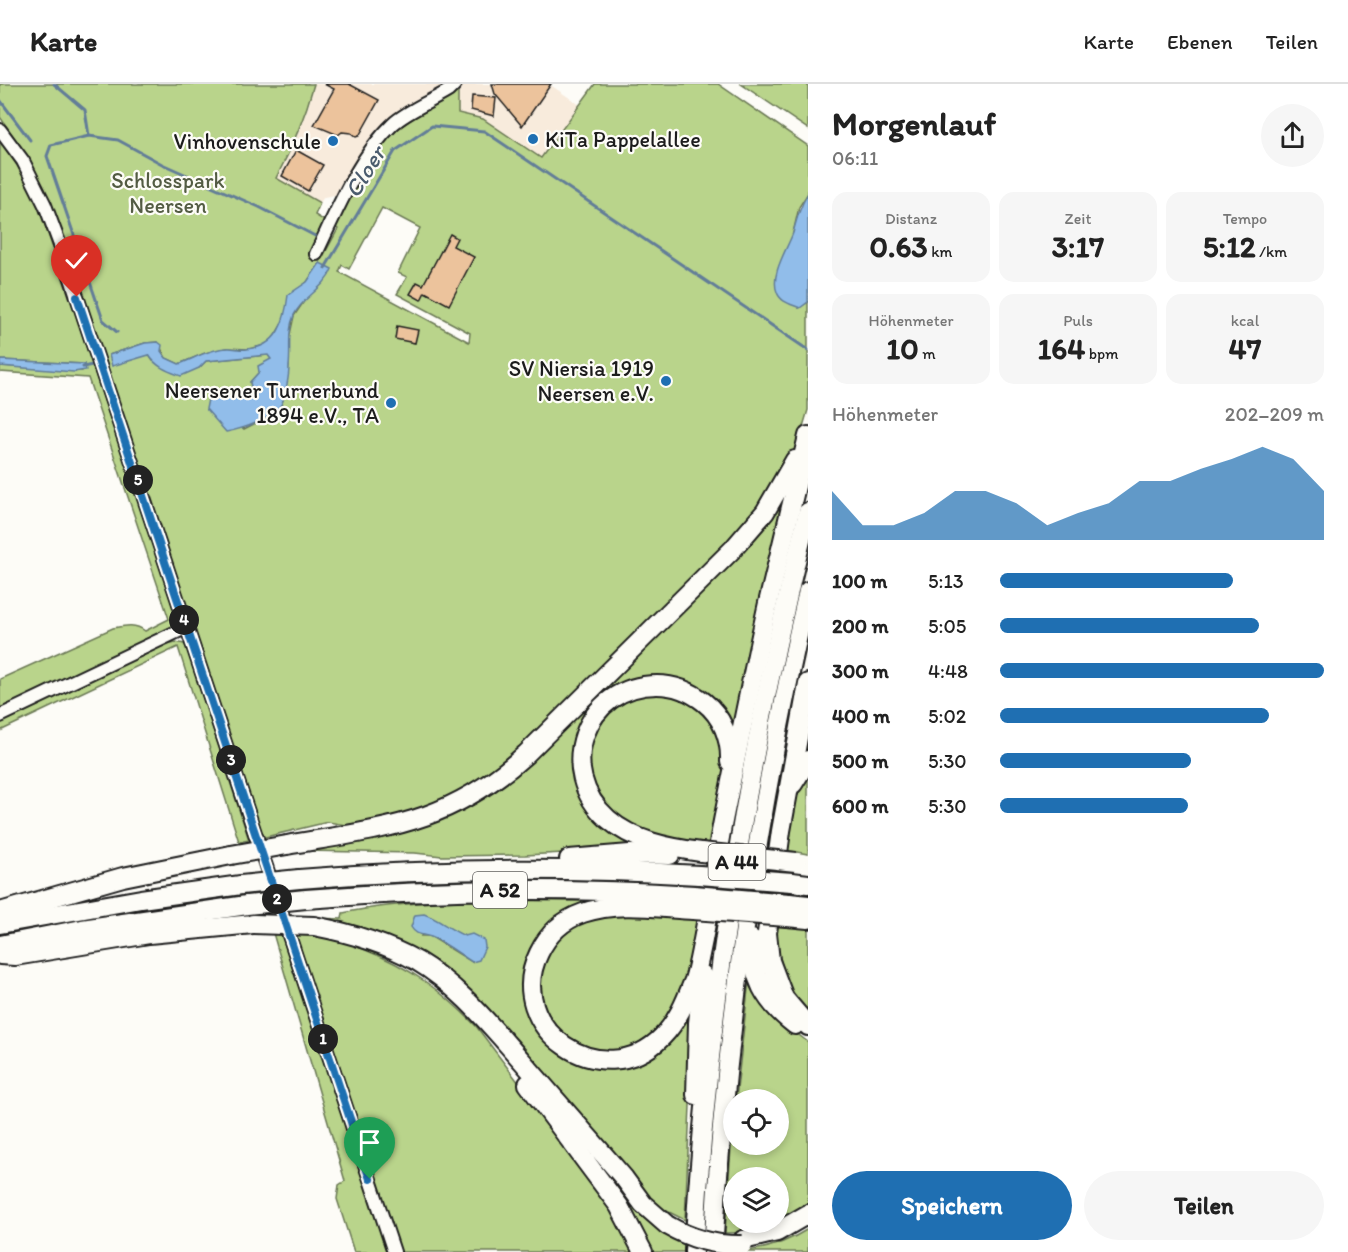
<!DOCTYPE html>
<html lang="de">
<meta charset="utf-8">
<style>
:root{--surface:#fff;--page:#f6f6f6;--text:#222;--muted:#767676;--line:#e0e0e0;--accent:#1f6fb2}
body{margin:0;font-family:Itim,sans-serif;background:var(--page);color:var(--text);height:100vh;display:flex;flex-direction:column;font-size:22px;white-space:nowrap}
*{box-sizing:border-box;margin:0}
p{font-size:20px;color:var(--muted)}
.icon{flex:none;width:33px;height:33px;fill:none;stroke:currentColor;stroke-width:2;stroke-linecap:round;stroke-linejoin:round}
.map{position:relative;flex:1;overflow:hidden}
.drawer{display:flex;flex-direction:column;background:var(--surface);width:540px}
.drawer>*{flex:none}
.tools{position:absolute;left:723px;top:1005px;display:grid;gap:12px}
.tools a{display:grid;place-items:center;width:66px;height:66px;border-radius:50%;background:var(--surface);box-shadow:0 3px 9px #0003;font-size:30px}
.pin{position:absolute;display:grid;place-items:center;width:51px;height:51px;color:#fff;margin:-62px -26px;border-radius:50% 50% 50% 0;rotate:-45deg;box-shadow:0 0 6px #0007}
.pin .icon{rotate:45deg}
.km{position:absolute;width:30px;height:30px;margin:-15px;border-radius:50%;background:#222;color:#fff;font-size:16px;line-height:30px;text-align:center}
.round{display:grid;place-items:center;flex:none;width:63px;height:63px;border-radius:32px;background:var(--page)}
.summary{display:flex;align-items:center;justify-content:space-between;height:102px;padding:0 24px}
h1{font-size:33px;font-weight:800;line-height:45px}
.metrics{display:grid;grid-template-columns:repeat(3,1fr);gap:9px;height:102px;padding:6px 24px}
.metrics div{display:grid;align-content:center;border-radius:15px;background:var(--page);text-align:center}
.metrics b{font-size:30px;font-weight:800}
.metrics small{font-size:16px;font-weight:400}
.metrics p{font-size:16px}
.chart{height:168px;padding:12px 24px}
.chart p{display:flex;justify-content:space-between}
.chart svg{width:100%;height:108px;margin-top:6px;fill:var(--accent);opacity:.7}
.button{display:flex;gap:12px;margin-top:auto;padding:12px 24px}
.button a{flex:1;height:69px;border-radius:36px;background:var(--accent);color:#fff;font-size:24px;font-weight:800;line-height:69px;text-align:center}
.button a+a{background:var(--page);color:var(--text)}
ul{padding:0 24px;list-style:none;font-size:20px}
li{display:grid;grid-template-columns:96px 72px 1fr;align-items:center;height:45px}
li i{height:15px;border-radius:8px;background:var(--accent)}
header{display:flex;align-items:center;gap:36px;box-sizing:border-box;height:84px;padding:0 30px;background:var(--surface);border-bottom:2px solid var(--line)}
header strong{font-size:28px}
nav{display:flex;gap:33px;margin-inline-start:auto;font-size:21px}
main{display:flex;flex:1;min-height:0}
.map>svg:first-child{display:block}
.built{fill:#f8ebdc}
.green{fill:#b9d48b;stroke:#6a7854;stroke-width:1.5;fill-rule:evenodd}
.water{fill:#91bdea;stroke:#627d98;stroke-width:1.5}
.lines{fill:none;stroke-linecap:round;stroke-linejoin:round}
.stream{stroke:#627d98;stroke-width:3}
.building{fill:#ecc39c;stroke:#1c1c1c;stroke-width:1.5}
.minor-casing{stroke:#1c1c1c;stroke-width:16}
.highway-casing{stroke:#1c1c1c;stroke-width:22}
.minor{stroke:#fdfcf7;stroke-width:12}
.highway{stroke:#fdfcf7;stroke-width:18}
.highway-bridge-casing{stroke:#1c1c1c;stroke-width:22;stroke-linecap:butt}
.highway-bridge{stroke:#fdfcf7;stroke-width:18}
.route-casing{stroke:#fff;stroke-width:12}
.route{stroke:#1f6fb2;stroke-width:8}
.poi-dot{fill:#1f6fb2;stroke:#fdfcf7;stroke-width:2}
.labels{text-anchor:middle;stroke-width:4.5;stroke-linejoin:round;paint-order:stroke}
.shield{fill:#fdfcf7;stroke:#605f5e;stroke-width:1.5}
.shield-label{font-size:21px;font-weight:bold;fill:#1c1c1c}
.poi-label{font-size:22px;fill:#1c1c1c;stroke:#fdfcf7;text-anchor:end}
.park-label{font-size:22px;fill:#535c43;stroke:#fdfcf7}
.water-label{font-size:24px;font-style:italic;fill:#4b5c6e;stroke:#fdfcf7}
</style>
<header>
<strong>Karte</strong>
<nav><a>Karte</a><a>Ebenen</a><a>Teilen</a></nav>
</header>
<main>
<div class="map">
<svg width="808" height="1168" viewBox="0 0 808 1168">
<rect width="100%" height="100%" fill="#fdfcf7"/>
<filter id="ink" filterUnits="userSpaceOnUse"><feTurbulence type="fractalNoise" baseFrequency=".0167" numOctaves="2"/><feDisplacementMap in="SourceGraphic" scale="12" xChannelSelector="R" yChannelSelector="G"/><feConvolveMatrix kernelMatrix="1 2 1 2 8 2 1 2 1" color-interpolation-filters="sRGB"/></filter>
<g filter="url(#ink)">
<g class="built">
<path d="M314 0H444L435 8 398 30 340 110 324 113 320 119 276 94 292 64 308 23Z"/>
<path d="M464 0H549L580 21 541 74 483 35 458 29V8Z"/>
</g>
<g class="green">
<path d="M0 0H314C305 33 292 64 276 94L320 119 315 131 328 139 312 171 320 178 338 145 335 143C351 114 372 65 398 45 416 30 439 23 456 6L458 8V29L483 35 541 74 595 0H718L808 62V109L799 123 793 149 799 224 808 218V326L797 363 775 401 735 454 559 628 507 675 482 694 455 710 424 724 397 732 346 741 328 738 261 754 40 98 22 65 0 33ZM382 124 420 144 398 189 407 193 397 210 470 249 469 258 339 188 342 181 349 185ZM320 179 303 219 294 232 289 255V282L282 320 264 335 244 345 208 315 238 312 252 308 250 298 271 275 268 271 206 277 199 284 153 277 149 271H109L145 259 158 258 166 274 179 280 205 269 227 264 248 265 266 261 273 255 283 238 292 210 307 198Z"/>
<path d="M741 0H808V45Z"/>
<path d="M0 54 26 96 42 132 177 533V538L171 543 0 627V595L113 544C124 542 135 539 145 547L169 535 88 294 0 288V282L82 287 84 280 0 276Z"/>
<path d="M787 405 732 655 672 598 592 628 581 707 658 764 525 771 442 772 415 769 304 767 390 752 428 741 462 725Z"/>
<path d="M176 558 184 560 187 565 249 756 239 758 178 563 0 647V637L167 560Z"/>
<path d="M652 610C658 610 664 610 670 611 700 616 722 645 724 674 726 701 715 735 710 762 680 756 643 753 618 732 588 708 579 677 599 643 606 630 619 618 633 613 639 611 646 611 652 610Z"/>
<path d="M808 644V770L785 766Z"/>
<path d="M621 817 560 835 528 910 576 974 639 973 695 907 685 1136 663 1125 646 1110 462 903 314 834 342 835 343 829C432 811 530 818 621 817ZM431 833 449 846 465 852 472 878 430 852H421Z"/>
<path d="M613 831 699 834C696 849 696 865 691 880 678 923 652 969 601 967 584 966 564 955 554 941 530 906 541 860 578 840 588 834 602 833 613 831Z"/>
<path d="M808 840V927C784 904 779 873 774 841Z"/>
<path d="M273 849C291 850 311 849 328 853 340 855 352 861 363 865 411 884 440 905 476 942L605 1113 635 1168H354L337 1115 339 1101 345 1097Z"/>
<path d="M750 887 783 939 808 958V1124C785 1141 753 1149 725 1149L733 1036 734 1060H778V1016L736 1015ZM734 1094H778V1138H734Z"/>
<path d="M547 1018C586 1064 633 1130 684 1160V1168H647Z"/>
<path d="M808 1145V1168H739C765 1166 786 1159 808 1145Z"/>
</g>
<g class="water">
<path d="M808 109V218L800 224C791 220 780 218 777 208 770 191 787 165 793 149 797 134 800 123 808 109Z"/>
<path d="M320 179 332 185C325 205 303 212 294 231 287 248 291 265 289 282 289 292 286 309 282 319 274 335 242 345 226 348L206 325 208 315 238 312 252 308 250 298 259 288 258 282 271 275 268 271 206 277 199 284 181 292C168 287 156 283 149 271L112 282 109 271 145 259 158 258 162 261 161 267 166 274 179 280C195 274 212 264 229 264 235 264 241 266 247 265 278 263 285 237 288 211L307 198Z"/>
<path d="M0 276 84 280 86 286 74 288 0 282Z"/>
<path d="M424 830C439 835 450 846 465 852L472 850 484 856 485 863 479 876 472 878C459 870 445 858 431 853 423 850 416 852 411 843L415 831Z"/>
</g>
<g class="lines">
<g class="stream">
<path d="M54 0 85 26 89 52"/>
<path d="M0 16 30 56"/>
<path d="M325 184 395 67 432 42 484 47 808 266"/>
<path d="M117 248 103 236 47 72 51 61 89 52 118 56 162 80 259 123 315 152"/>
<path d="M83 283 97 280"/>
</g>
</g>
<g class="building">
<path d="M324 0H349L379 16 359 52 356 53 351 49 342 48 338 51 314 41 334 5Z"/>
<path d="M492 0H551L522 42 495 10Z"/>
<path d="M472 12 496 14 494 32 471 26Z"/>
<path d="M296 66 323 81 308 107 282 92Z"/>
<path d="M450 150 457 154 453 162 474 173 449 221 425 208 421 216 410 210 417 198 423 201Z"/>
<path d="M397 242 418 246 415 259 395 255Z"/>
</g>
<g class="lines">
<g class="minor-casing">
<g id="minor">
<path d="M0 46 23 77 45 121 60 161 394 1168"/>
<path d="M316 170C336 128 359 72 393 40 407 27 432 17 448 7L455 0"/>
<path d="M0 632 187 543"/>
</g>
</g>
<g class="highway-casing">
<g id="highway">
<path d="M808 599 781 747 767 849 770 877 784 914 808 942"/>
<path d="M793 700 808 676"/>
<path d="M287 761C386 744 449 740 526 670L733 465 765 428 795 376"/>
<path d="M701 768C669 764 633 757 608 735 554 688 584 601 657 601 674 601 690 607 704 618 722 632 731 655 730 678"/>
<path d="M569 775 630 770 670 771"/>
<path d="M299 795C432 784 565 783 699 791"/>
<path d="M792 798 808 800"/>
<path d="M306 815C435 805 565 803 694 811"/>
<path d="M789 819 808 821"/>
<path d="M693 826C658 824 617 817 583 829 563 836 548 850 539 869 502 944 603 1013 662 953 678 937 686 916 694 896 698 883 700 870 703 856 711 814 716 770 725 727 739 658 753 588 768 519 781 463 795 408 808 352"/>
<path d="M0 828 123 793 231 771"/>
<path d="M787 833 808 835"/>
<path d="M0 840 141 815 241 801"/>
<path d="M314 842C350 849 385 859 417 877 459 902 490 941 522 977 556 1016 590 1055 624 1094L643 1120 667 1141"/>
<path d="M752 855C752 894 764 917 795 941"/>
<path d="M0 861 82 845 247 821"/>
<path d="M0 871 15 872 149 850 253 840"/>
<path d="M528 1000 619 1122 643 1168"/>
<path d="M696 1011 698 939 703 891"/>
<path d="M743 1156 777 1148 808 1130"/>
<path d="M694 1168C708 919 747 670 808 428"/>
<path d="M713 1168C725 946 758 723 808 507"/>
</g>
</g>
<use href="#minor" class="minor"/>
<use href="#highway" class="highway"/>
<g class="highway-bridge-casing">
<g id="highway-bridge">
<path d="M701 768 796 778"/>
<path d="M231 771 287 761"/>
<path d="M699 791 792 798"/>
<path d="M241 801 299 795"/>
<path d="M694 811 789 819"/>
<path d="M247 821 306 815"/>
<path d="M693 826 787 833"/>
<path d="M253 840 314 842"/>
<path d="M667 1141C691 1155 715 1162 743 1161"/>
</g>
</g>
<use href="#highway-bridge" class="highway-bridge"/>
</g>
</g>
<g class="lines" filter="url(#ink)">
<g class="route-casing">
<path id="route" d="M77 213 370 1095"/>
</g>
<use href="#route" class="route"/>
</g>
<g class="poi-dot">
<circle cx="533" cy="55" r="6"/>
<circle cx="333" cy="57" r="6"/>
<circle cx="666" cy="297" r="6"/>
<circle cx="391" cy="319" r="6"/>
</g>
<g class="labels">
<g class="shield">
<rect x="708.5" y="760" width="57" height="36" rx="4.5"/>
<rect x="473" y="788" width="54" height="36" rx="4.5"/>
</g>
<g class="shield-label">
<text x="737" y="785">A 44</text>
<text x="500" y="813">A 52</text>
</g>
<g class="poi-label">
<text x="545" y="63" text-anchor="start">KiTa Pappelallee</text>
<text x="321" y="65">Vinhovenschule</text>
<text x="654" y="292">SV Niersia 1919<tspan x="654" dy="25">Neersen e.V.</tspan></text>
<text x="379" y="314">Neersener Turnerbund<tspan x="379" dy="25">1894 e.V., TA</tspan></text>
</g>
<g class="park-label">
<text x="168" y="104">Schlosspark<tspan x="168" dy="25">Neersen</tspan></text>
</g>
<g class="water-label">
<text transform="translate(365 88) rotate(-58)" y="8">Cloer</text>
</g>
</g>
</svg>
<div class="tools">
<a><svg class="icon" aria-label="locate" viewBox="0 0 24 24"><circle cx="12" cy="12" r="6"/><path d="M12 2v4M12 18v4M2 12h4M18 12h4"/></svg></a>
<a><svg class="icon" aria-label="layers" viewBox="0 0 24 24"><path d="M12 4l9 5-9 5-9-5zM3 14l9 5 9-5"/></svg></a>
</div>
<div class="pin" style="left:370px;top:1095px;background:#1e9e55"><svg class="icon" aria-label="arrive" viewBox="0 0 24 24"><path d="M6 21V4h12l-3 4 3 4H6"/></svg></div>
<div class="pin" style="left:77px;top:213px;background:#d93025"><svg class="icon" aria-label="check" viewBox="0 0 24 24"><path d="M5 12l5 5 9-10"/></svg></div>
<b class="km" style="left:323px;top:955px">1</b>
<b class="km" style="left:277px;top:815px">2</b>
<b class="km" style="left:231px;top:676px">3</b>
<b class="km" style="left:184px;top:536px">4</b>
<b class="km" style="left:138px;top:396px">5</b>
</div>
<section class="drawer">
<div class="summary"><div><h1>Morgenlauf</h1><p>06:11</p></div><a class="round"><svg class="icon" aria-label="share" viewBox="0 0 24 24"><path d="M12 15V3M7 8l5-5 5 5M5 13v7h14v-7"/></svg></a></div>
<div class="metrics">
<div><p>Distanz</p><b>0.63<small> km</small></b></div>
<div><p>Zeit</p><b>3:17</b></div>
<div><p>Tempo</p><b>5:12<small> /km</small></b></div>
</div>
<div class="metrics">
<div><p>Höhenmeter</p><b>10<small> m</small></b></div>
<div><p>Puls</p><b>164<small> bpm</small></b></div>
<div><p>kcal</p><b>47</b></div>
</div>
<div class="chart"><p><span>Höhenmeter</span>202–209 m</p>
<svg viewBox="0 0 160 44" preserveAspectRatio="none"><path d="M0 44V24L10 38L20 38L30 33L40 24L50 24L60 29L70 38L80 33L90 29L100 20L110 20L120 15L130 11L140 6L150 11L160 24V44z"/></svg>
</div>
<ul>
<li><b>100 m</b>5:13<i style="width:72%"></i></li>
<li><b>200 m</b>5:05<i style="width:80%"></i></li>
<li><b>300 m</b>4:48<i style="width:100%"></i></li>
<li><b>400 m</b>5:02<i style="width:83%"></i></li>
<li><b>500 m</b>5:30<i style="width:59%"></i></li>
<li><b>600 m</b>5:30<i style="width:58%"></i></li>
</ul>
<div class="button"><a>Speichern</a><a>Teilen</a></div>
</section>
</main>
